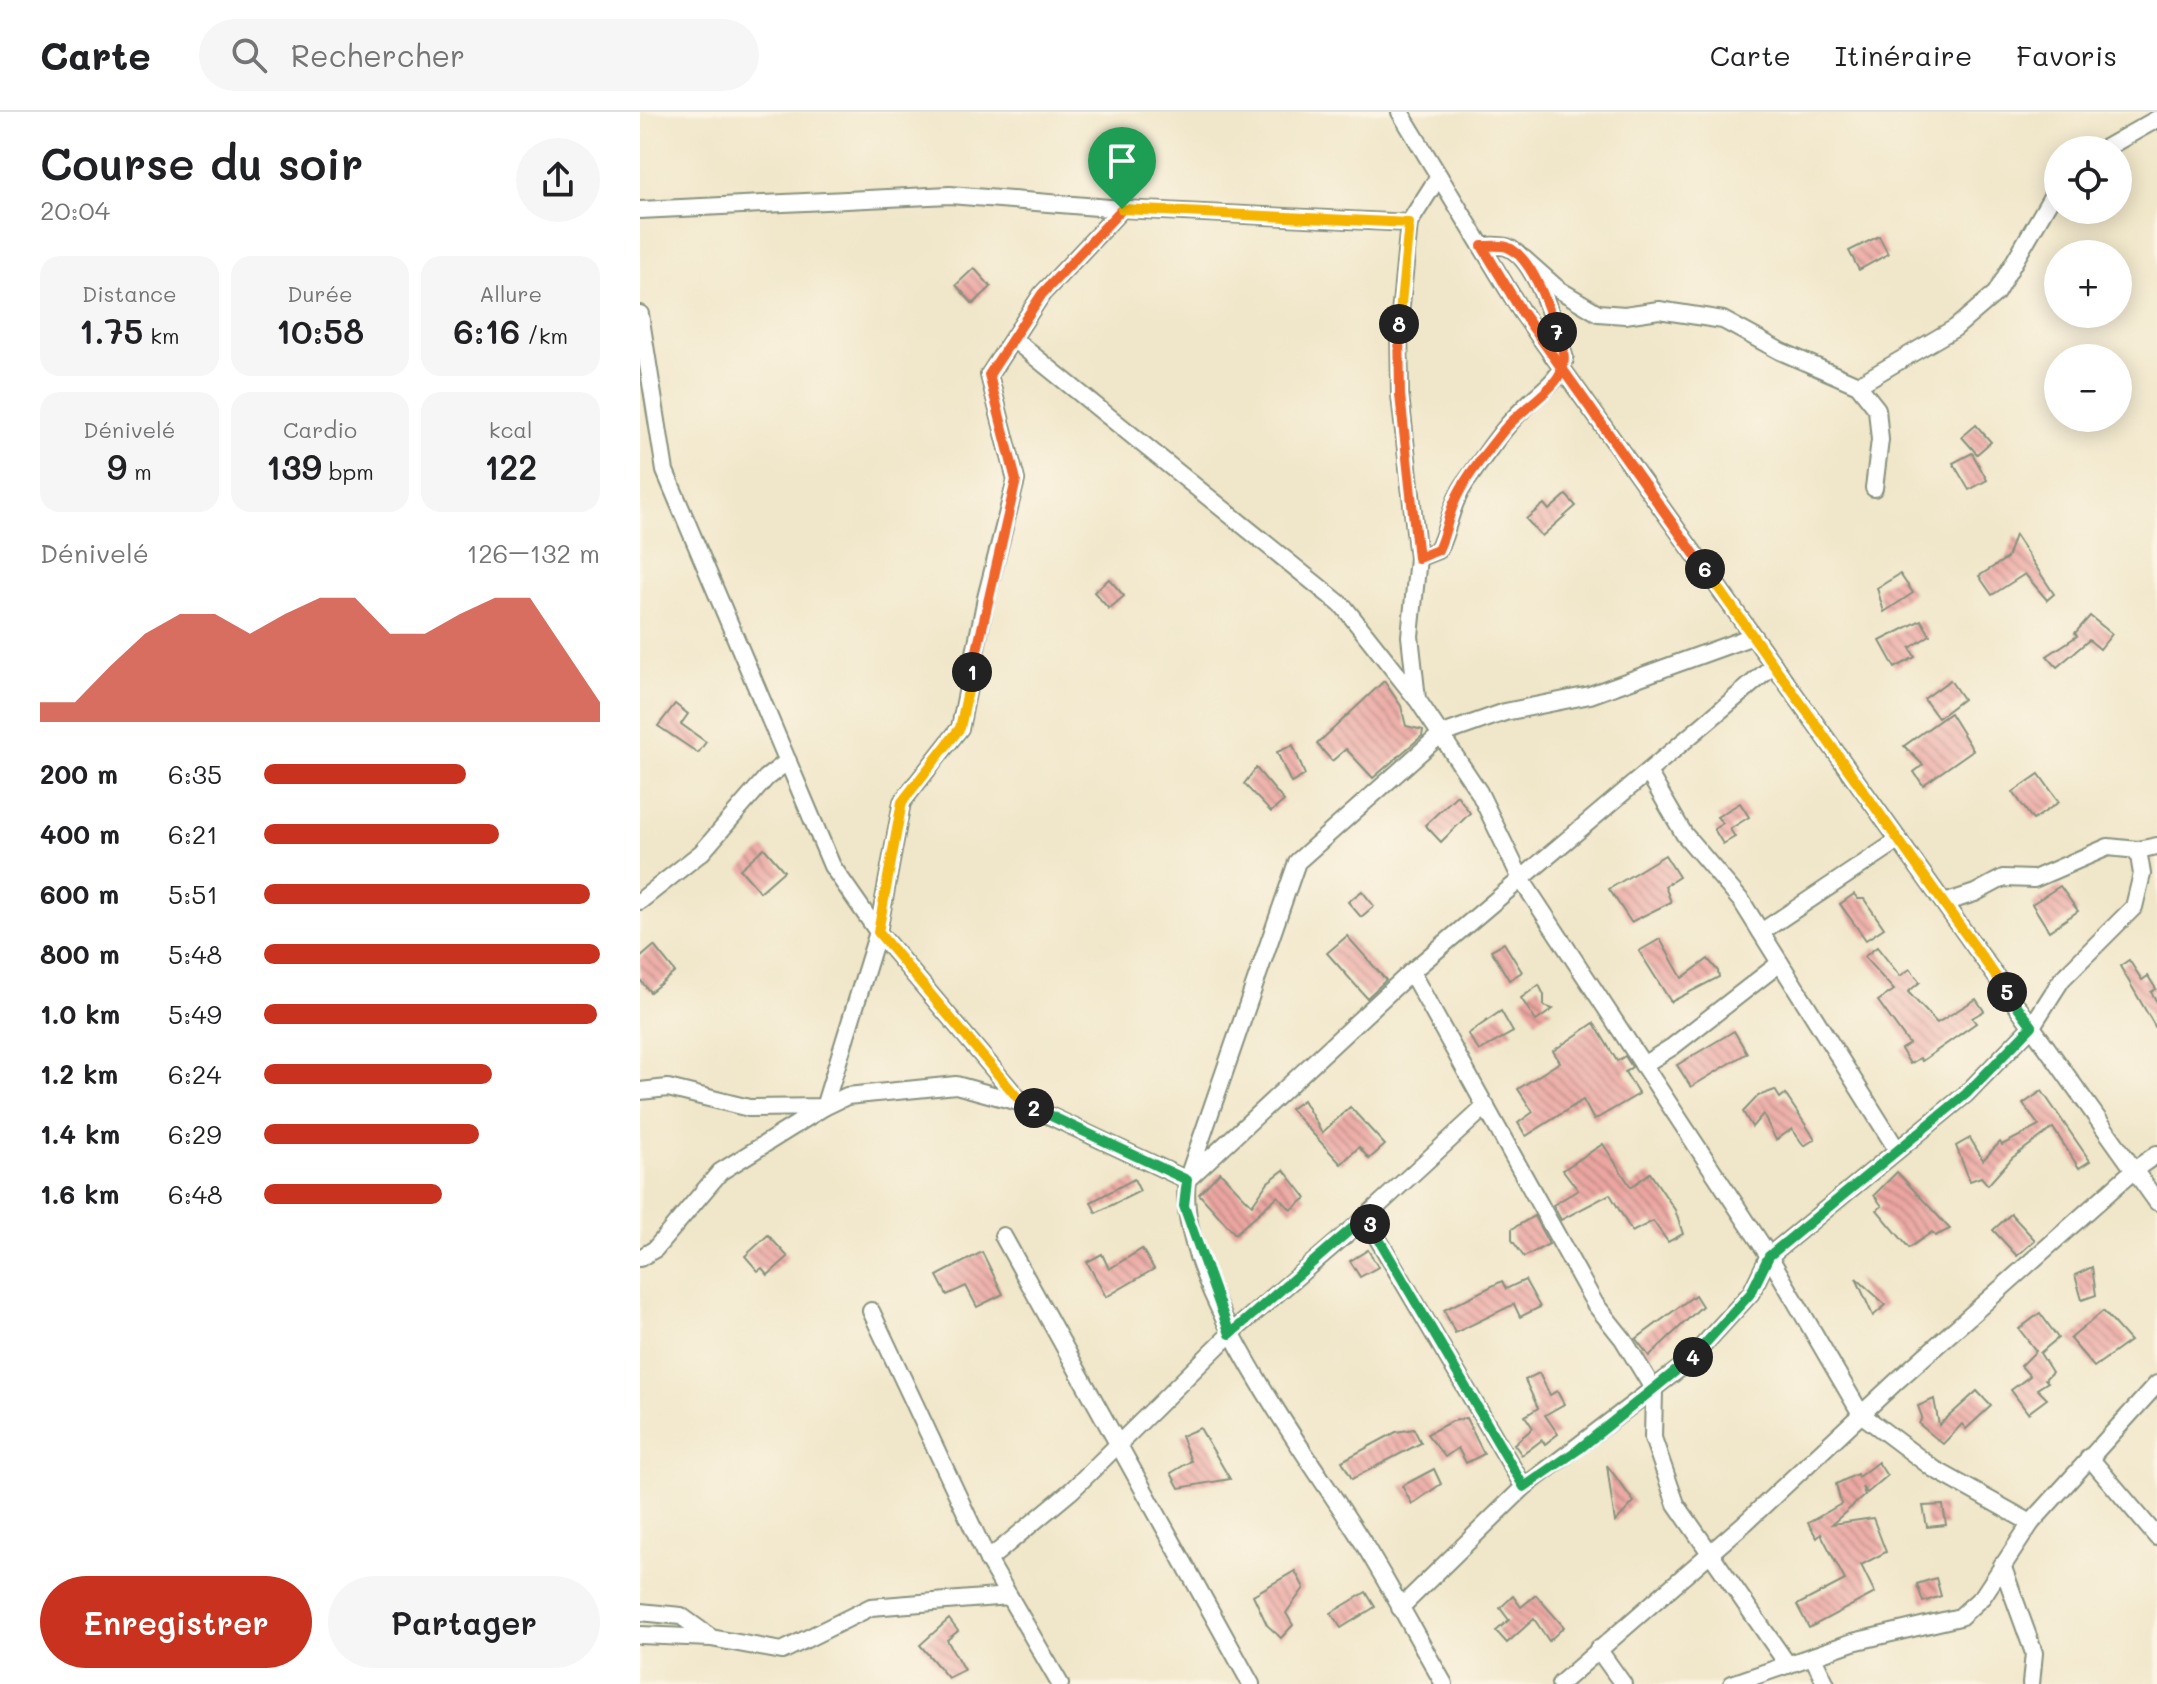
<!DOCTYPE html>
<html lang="fr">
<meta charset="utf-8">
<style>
:root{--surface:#fff;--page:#f6f6f6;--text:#202124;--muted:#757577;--line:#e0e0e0;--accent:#c8321e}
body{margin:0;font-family:Mali,sans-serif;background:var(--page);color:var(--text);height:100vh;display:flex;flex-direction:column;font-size:30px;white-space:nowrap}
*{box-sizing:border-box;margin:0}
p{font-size:26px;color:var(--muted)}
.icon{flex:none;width:44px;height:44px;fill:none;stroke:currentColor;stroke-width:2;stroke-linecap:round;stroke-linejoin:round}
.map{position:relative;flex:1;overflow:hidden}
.side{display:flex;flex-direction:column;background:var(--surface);width:640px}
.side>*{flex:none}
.fabs{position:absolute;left:1404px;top:24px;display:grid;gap:16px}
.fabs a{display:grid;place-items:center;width:88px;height:88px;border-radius:50%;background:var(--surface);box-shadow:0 4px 20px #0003;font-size:40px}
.pin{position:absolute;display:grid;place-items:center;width:68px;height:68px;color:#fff;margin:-82px -34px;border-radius:50% 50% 50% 0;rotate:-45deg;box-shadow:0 0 8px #0007}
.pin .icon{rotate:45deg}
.km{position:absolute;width:40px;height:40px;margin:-20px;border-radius:50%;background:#222;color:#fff;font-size:22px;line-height:40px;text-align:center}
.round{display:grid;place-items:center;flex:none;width:84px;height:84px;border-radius:42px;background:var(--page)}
.overview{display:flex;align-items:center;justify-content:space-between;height:136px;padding:0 40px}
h1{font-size:44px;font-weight:600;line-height:60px}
.figures{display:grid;grid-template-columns:repeat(3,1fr);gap:12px;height:136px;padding:8px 40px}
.figures div{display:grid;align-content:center;border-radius:20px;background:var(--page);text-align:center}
.figures b{font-size:34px;font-weight:600}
.figures small{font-size:22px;font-weight:400}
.figures p{font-size:22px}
.chart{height:224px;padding:16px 40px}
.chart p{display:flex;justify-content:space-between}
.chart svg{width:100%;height:144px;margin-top:8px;fill:var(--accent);opacity:.7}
.primary-button{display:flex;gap:16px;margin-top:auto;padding:16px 40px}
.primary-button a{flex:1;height:92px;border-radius:48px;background:var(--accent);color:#fff;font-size:32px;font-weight:600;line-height:92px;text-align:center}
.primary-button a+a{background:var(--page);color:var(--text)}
ul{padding:0 40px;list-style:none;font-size:26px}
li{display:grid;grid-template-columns:128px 96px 1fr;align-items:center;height:60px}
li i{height:20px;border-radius:10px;background:var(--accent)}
header{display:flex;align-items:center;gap:48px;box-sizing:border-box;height:112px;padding:0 40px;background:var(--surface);border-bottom:2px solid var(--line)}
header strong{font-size:38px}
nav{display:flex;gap:44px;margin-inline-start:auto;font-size:28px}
.search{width:560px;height:72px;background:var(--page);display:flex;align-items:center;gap:20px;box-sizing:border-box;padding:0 28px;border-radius:44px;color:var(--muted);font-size:30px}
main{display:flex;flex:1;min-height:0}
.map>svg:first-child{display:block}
.building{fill:url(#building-back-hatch)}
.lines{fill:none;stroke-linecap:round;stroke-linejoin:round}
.street-casing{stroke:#88927e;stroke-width:20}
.street{stroke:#fff;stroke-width:16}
.split-1-casing{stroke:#fff;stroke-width:16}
.split-2-casing{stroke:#fff;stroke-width:16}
.split-3-casing{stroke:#fff;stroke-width:16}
.split-4-casing{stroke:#fff;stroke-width:16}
.split-5-casing{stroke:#fff;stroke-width:16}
.split-6-casing{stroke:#fff;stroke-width:16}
.split-7-casing{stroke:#fff;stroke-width:16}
.split-8-casing{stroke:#fff;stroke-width:16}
.split-9-casing{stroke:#fff;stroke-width:16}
.split-1{stroke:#f0652b;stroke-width:10}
.split-2{stroke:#f5b400;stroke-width:10}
.split-3{stroke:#22a559;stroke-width:10}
.split-4{stroke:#22a559;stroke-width:10}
.split-5{stroke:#22a559;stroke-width:10}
.split-6{stroke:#f5b400;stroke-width:10}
.split-7{stroke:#f0652b;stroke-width:10}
.split-8{stroke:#f0652b;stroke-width:10}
.split-9{stroke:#f5b400;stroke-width:10}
</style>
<header>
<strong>Carte</strong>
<div class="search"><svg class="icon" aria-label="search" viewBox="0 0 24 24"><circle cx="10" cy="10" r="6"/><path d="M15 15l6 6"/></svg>Rechercher</div>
<nav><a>Carte</a><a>Itinéraire</a><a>Favoris</a></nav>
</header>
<main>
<section class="side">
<div class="overview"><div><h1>Course du soir</h1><p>20:04</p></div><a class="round"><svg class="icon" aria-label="share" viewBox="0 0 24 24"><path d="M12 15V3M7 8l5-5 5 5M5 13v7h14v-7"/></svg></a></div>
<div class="figures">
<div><p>Distance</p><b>1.75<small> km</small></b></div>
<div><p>Durée</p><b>10:58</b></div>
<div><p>Allure</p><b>6:16<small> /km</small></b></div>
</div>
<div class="figures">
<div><p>Dénivelé</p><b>9<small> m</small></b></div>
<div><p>Cardio</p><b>139<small> bpm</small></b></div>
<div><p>kcal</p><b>122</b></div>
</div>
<div class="chart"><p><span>Dénivelé</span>126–132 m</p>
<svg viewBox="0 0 160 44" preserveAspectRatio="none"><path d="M0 44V38L10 38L20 27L30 17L40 11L50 11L60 17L70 11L80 6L90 6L100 17L110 17L120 11L130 6L140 6L150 22L160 38V44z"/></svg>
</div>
<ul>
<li><b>200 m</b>6:35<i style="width:60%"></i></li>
<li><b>400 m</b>6:21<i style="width:70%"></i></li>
<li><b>600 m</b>5:51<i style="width:97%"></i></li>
<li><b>800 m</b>5:48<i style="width:100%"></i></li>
<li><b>1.0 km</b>5:49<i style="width:99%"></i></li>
<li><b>1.2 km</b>6:24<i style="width:68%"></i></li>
<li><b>1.4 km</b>6:29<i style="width:64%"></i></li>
<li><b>1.6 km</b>6:48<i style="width:53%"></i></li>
</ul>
<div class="primary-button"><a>Enregistrer</a><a>Partager</a></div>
</section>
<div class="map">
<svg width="1517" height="1572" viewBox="0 0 1517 1572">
<defs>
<pattern id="building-back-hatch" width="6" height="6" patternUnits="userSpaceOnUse" patternTransform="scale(2)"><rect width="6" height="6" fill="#eba6a1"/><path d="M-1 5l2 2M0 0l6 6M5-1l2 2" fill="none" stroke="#be8884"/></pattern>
</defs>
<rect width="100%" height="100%" fill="#fcf5e5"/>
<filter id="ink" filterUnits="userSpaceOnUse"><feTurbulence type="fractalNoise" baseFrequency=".0125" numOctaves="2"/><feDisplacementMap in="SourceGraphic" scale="16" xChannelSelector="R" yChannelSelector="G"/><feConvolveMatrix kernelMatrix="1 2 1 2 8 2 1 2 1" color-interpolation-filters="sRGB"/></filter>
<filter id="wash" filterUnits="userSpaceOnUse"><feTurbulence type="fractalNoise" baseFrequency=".006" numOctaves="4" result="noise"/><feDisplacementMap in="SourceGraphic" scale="32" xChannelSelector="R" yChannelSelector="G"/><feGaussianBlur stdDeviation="1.8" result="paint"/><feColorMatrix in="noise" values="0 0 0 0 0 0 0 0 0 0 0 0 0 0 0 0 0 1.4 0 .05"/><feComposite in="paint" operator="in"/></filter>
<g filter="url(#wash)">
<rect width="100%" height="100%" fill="#f0e6c9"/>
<g id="blocks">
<g class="building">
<path d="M1239 124 1248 142 1219 158 1209 139Z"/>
<path d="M334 156 351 175 333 192 316 173Z"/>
<path d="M1336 313 1351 330 1337 342 1322 325Z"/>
<path d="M1332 341 1347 368 1329 378 1313 351Z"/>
<path d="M926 383 936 394 902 424 886 407 904 392 909 398Z"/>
<path d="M1375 423 1414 482 1407 488 1385 462 1352 483 1339 464 1367 446Z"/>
<path d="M1260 462 1273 481 1244 500 1237 476Z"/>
<path d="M469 467 484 484 469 497 454 480Z"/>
<path d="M1450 504 1472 522 1460 537 1449 528 1417 555 1407 544 1437 524 1435 521Z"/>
<path d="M1281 508 1290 523 1270 536 1275 545 1255 556 1240 529Z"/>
<path d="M1310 568 1323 587 1298 606 1284 587Z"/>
<path d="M744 569 761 594 766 614 783 618 782 624 733 666 706 637 692 649 677 632Z"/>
<path d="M35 592 48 602 41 612 66 630 58 641 18 614Z"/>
<path d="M1310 601 1333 638 1283 673 1274 660 1283 653 1264 634Z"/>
<path d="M653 633 665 663 651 671 637 640Z"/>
<path d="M616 656 644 689 631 700 604 672Z"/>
<path d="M1399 662 1419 690 1393 708 1373 680Z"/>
<path d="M817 683 830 701 801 730 785 713Z"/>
<path d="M1100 691 1109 705 1090 717 1095 725 1083 732 1074 717 1083 711 1077 705Z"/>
<path d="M124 736 144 759 120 780 100 757Z"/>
<path d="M1025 743 1039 765 1025 774 1031 790 991 810 969 777Z"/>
<path d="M1420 774 1438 799 1409 819 1392 792Z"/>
<path d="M722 779 734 794 721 805 708 790Z"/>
<path d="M1214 782 1218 787H1224L1244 816 1226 828 1200 792Z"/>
<path d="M707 824 746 868 727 886 687 841Z"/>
<path d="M1020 827 1042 866 1068 847 1078 859 1079 865 1031 890 999 839Z"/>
<path d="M864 831 882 860 869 868 851 838Z"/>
<path d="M14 834 35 860 10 880 0 868V846Z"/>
<path d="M1237 835 1260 864 1270 857 1280 870 1268 880 1297 911 1336 887 1344 899 1332 906 1336 911 1282 949 1280 946 1270 952 1261 937 1269 932 1238 889 1254 878 1224 845Z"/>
<path d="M1489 848 1502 868 1508 864 1516 877 1511 880 1517 890V918L1480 854Z"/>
<path d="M899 873 904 883V894L913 897 896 909 881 886Z"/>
<path d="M861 899 873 920 839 939 828 922Z"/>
<path d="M954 911 977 949 985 944 992 955 985 960 999 982 954 1008 943 988 886 1024 878 1011 893 1000 878 977 920 950 913 939Z"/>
<path d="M1094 919 1107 941 1051 975 1037 953Z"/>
<path d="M1135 978 1140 986 1145 982 1175 1027 1164 1034 1152 1017 1136 1028 1123 1002 1112 1015 1103 1000 1118 984Z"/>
<path d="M1402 979 1450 1049 1439 1056 1413 1016 1372 1046 1348 1073 1341 1065 1330 1069 1316 1034 1330 1026 1343 1048 1360 1030 1362 1033 1399 1014 1383 992Z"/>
<path d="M663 988 682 1021 710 995 745 1033 729 1047 719 1035 701 1052 650 997Z"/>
<path d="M963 1032 991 1075 1010 1061 1035 1098 1043 1122 1028 1130 1013 1109 992 1120 970 1082 921 1108 913 1093 938 1078 923 1058Z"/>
<path d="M644 1058 666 1086 651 1098 638 1084 595 1122 559 1082 580 1060 612 1093 628 1070Z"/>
<path d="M1257 1060 1286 1091 1310 1117 1295 1124 1292 1120 1269 1136 1237 1098 1242 1094 1234 1083Z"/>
<path d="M494 1067 500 1079 456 1101 451 1090Z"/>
<path d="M1371 1102 1395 1128 1377 1144 1353 1118Z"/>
<path d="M894 1104 909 1132 884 1145 872 1128V1117Z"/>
<path d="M128 1123 148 1145 128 1163 122 1156 118 1159 105 1144Z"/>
<path d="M502 1137 514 1157 466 1185 447 1150 462 1142 469 1157Z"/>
<path d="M728 1138 738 1155 720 1165 710 1149Z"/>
<path d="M342 1140 363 1182 337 1195 326 1174 307 1183 297 1164Z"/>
<path d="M1452 1155 1456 1183 1442 1188 1435 1163Z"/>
<path d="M1216 1166 1246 1193 1233 1204Z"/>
<path d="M885 1168 900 1195 880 1205 874 1192 815 1221 804 1198 862 1169 866 1177Z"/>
<path d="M1055 1183 1062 1194 1009 1244 996 1227Z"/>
<path d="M1463 1199 1490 1229 1454 1255 1430 1227Z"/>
<path d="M1400 1201 1418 1226 1400 1241 1412 1260 1405 1267 1408 1270 1397 1277 1407 1287 1388 1301 1371 1278 1390 1264 1381 1254 1396 1239 1379 1217Z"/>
<path d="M899 1261 910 1283 917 1279 924 1292 905 1303 918 1322 905 1332 902 1328 882 1343 874 1332 893 1316 885 1304 898 1296 885 1268Z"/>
<path d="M1337 1279 1351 1294 1326 1317 1322 1312 1303 1332 1279 1312 1282 1305 1278 1294 1294 1287 1299 1313Z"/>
<path d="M826 1306 844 1342 826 1351 818 1336 805 1345 787 1322 810 1310Z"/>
<path d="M560 1316 590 1367 539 1376 531 1361 551 1349 541 1324Z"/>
<path d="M774 1317 781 1331 712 1367 702 1349 756 1320Z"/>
<path d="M1238 1350 1247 1364 1227 1381 1222 1375 1225 1383 1192 1412 1233 1406 1246 1440 1221 1453 1235 1481 1169 1516 1157 1493 1205 1468 1181 1422 1177 1426 1168 1411 1201 1392 1196 1372 1217 1362 1218 1365Z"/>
<path d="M967 1353 994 1390 975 1410 971 1383Z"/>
<path d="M794 1357 801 1372 772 1392 762 1374Z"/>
<path d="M1303 1393 1306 1413 1287 1415 1283 1394Z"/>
<path d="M655 1459 664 1476 646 1501 653 1513 641 1526 627 1513 613 1483Z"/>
<path d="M1296 1466 1301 1484 1283 1490 1277 1472Z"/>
<path d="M726 1480 735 1495 701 1516 691 1501Z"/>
<path d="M896 1483 924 1515 909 1529 894 1507 867 1531 856 1519 869 1508 860 1496 873 1484 881 1495Z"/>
<path d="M309 1507 318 1519 307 1528 324 1558 308 1566 280 1533Z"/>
</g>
</g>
</g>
<g filter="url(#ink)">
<use href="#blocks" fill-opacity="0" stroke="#88927e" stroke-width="2"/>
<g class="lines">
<g class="street-casing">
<g id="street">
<path d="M760 0 881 199 1517 1090"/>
<path d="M1462 38 1517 7"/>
<path d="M799 64 769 111 759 213 760 283 778 446 770 524 777 587 839 680 881 767 1129 1144 1221 1302 1294 1357 1391 1411"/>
<path d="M0 98 310 83 482 97 769 111"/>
<path d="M883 146 918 177 958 201 985 203 1019 198 1083 208 1140 239 1218 273 1237 297 1240 328 1234 376"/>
<path d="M0 202 25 359 192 754 238 820 382 991 547 1068 657 750 800 623 865 600 950 583 1113 524"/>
<path d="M373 227 704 495 776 586"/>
<path d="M1218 273 1315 216 1356 181 1418 74"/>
<path d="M778 446 798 438C809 415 811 391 826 370 844 345 861 318 883 297 900 278 917 273 925 247 916 218 897 147 867 135 860 133 849 134 842 134"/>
<path d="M1008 660 1044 722 1102 790 1256 1036"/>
<path d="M0 789 62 740 126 666 148 649"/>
<path d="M1304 791 1335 781 1363 766 1394 767 1468 735 1498 738 1517 734"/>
<path d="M1121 820 1259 728"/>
<path d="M771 860 955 1192 983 1227 1014 1278 1013 1326 1036 1392 1148 1553"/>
<path d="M1003 953 1032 935 1140 851"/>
<path d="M0 979 28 976 109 996 184 995 207 984 316 973 382 991"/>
<path d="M725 1105 884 1375"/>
<path d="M363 1124 611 1572"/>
<path d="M0 1146 15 1137 80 1060 184 995 238 820 262 690 320 616 346 486 376 368 349 263 402 182 482 97"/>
<path d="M231 1199 348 1448 420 1572"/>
<path d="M1449 1345 1517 1425"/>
<path d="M348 1448 432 1378 590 1222 717 1113 846 994"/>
<path d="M1362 1453 1394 1541 1391 1572"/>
<path d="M760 1496 884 1375 1047 1251 1111 1181 1129 1144 1326 982 1392 914 1422 867 1494 795 1502 762 1498 738"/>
<path d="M0 1500 41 1504 70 1525"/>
<path d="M0 1523 71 1526 142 1539 231 1495 369 1484"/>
<path d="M958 1537 983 1572"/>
<path d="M1173 1545 1186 1572"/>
<path d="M804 1572C777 1525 751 1476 722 1429 669 1344 534 1168 547 1068L771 860 1134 553"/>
<path d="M920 1572 1106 1410 1259 1267 1494 1058 1517 1042"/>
<path d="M1092 1572 1213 1530 1320 1505 1343 1484 1391 1411 1517 1272"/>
</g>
</g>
<use href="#street" class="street"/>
</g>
</g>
<g class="lines" filter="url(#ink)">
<g class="split-1-casing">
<path id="split-1" d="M332 560 376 368 349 263 402 182 482 97"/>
</g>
<g class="split-2-casing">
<path id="split-2" d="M332 560 320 616 262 690 238 820 382 991 394 996"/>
</g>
<g class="split-3-casing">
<path id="split-3" d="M394 996 547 1068 544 1094 590 1222 725 1105 730 1112"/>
</g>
<g class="split-4-casing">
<path id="split-4" d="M730 1112 884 1375 939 1337 1053 1245"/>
</g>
<g class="split-5-casing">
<path id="split-5" d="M1053 1245 1111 1181 1129 1144 1326 982 1392 914 1367 880"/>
</g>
<g class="split-6-casing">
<path id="split-6" d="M1065 457 1367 880"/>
</g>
<g class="split-7-casing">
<path id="split-7" d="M917 220C909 197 892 144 867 135 860 133 849 134 842 134L881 199 1065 457"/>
</g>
<g class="split-8-casing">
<path id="split-8" d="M759 212 760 283 778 446 798 438C806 422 807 407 814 391 824 366 847 340 863 319 880 298 909 282 920 262 928 247 922 235 917 220"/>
</g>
<g class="split-9-casing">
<path id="split-9" d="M482 97 769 111 759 212"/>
</g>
<use href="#split-1" class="split-1"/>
<use href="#split-2" class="split-2"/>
<use href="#split-3" class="split-3"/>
<use href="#split-4" class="split-4"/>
<use href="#split-5" class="split-5"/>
<use href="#split-6" class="split-6"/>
<use href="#split-7" class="split-7"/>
<use href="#split-8" class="split-8"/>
<use href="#split-9" class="split-9"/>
</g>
</svg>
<div class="fabs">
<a><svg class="icon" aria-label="locate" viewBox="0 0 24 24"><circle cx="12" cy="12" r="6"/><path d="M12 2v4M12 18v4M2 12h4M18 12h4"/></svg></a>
<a>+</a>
<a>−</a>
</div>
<div class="pin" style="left:482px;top:97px;background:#1e9e55"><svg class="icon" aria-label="arrive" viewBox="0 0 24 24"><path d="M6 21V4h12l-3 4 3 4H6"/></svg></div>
<b class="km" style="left:332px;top:560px">1</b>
<b class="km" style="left:394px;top:996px">2</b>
<b class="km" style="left:730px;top:1112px">3</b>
<b class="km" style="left:1053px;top:1245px">4</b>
<b class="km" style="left:1367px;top:880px">5</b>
<b class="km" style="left:1065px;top:457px">6</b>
<b class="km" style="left:917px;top:220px">7</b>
<b class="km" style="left:759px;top:212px">8</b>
</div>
</main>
